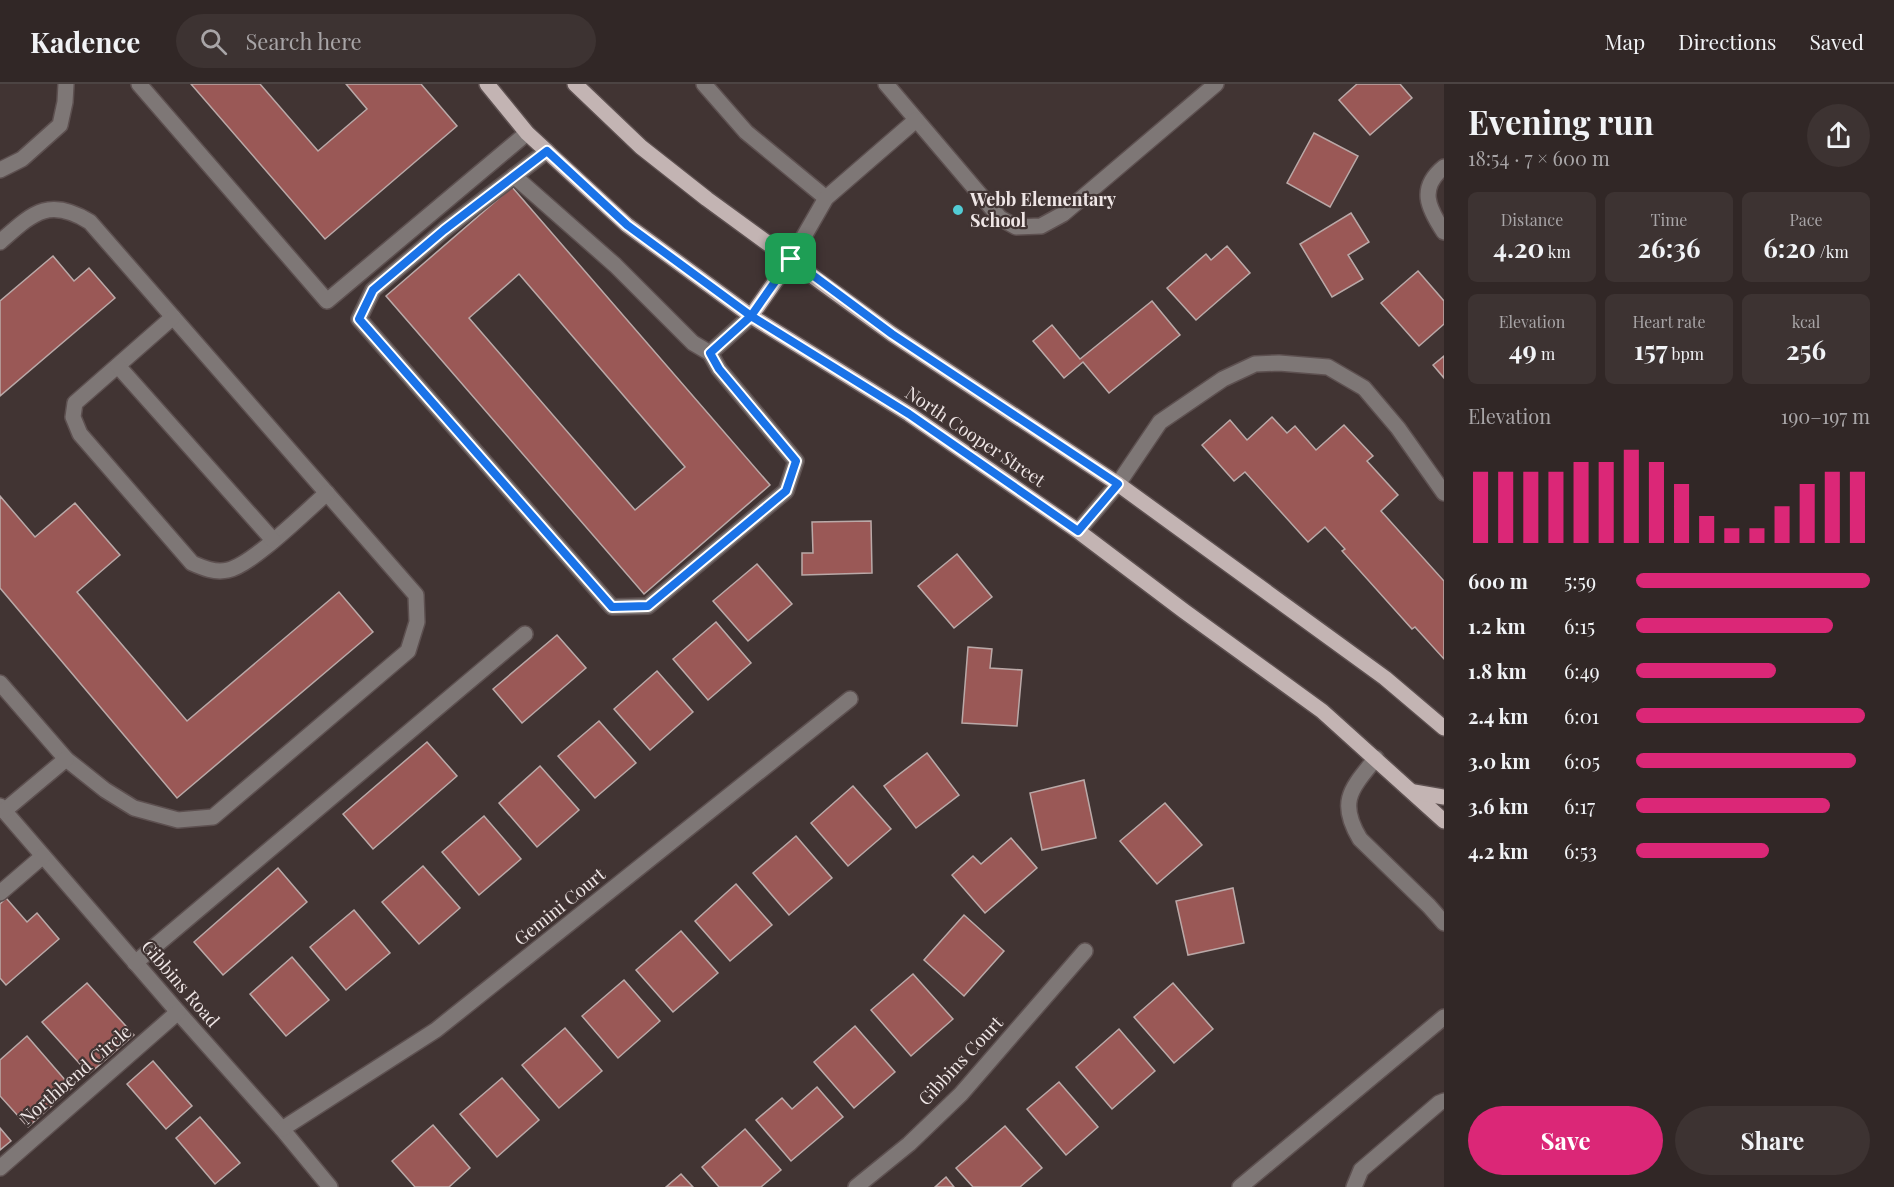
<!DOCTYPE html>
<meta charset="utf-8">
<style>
:root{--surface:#312726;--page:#3d3332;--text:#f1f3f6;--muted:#a8a5a7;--line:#4c4443;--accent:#db2777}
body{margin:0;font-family:"Playfair Display",serif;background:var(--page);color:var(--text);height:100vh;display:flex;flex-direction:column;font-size:22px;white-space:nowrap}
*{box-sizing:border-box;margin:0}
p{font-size:20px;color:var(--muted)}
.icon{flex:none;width:33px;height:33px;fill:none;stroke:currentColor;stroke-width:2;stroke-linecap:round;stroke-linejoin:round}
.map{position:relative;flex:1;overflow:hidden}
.panel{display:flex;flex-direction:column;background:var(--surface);width:450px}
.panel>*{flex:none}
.pin{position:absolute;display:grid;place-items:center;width:51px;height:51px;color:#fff;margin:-26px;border-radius:12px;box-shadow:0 3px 9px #0006}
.round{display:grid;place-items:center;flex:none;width:63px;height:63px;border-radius:32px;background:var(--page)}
.overview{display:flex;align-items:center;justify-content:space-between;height:102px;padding:0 24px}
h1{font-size:33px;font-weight:700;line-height:45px}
.figures{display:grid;grid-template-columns:repeat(3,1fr);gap:9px;height:102px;padding:6px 24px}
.figures div{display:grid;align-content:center;border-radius:9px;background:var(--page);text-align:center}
.figures b{font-size:26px;font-weight:700}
.figures small{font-size:16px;font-weight:400}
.figures p{font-size:16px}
.chart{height:168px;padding:12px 24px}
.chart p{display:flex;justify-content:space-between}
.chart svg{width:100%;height:108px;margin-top:6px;stroke:var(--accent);stroke-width:6}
.cta{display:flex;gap:12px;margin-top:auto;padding:12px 24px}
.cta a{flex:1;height:69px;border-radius:36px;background:var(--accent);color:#fff;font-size:24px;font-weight:700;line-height:69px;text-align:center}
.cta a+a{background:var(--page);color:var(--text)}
ul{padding:0 24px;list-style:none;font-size:20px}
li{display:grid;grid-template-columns:96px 72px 1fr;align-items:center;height:45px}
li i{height:15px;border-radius:8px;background:var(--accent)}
header{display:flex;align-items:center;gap:36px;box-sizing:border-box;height:84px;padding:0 30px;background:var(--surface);border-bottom:2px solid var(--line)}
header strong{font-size:28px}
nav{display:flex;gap:33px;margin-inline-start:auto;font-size:21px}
.search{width:420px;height:54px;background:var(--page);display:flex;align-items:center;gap:15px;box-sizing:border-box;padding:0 21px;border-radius:33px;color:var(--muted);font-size:22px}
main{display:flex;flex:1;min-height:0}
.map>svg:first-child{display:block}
.building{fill:#9a5856;stroke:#baa9a8;stroke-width:1.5;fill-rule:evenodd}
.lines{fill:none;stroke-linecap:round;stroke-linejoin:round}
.minor-casing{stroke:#5d5050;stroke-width:18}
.major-casing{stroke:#5d5050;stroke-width:18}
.minor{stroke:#7e7776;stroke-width:15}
.major{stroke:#c3b4b3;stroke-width:15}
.route-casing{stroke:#fff;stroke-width:12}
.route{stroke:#1a73e8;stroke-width:8}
.poi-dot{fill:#52ccd5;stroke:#413433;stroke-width:2}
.labels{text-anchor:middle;stroke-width:4.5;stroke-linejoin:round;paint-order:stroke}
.poi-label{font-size:18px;font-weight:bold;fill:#efe6e6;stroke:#413433;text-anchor:start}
.street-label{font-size:18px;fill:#efe6e6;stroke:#413433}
</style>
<header>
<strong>Kadence</strong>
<div class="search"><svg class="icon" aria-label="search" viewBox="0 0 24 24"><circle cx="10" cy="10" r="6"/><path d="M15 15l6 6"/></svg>Search here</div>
<nav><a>Map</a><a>Directions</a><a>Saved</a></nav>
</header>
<main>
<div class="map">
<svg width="1444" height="1103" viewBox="0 0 1444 1103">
<rect width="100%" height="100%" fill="#413433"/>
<g class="building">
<path d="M191 0H260L318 67 367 25 346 0H421L457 42 325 155Z"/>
<path d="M1357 0H1400L1412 14 1370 51 1339 16Z"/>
<path d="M1314 49 1358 72 1330 123 1287 99Z"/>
<path d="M512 103 770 401 644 510 386 212ZM519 190 685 383 635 426 469 234Z"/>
<path d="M1351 129 1369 158 1348 171 1363 195 1332 213 1300 160Z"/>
<path d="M1227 162 1250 189 1196 236 1167 204 1206 170 1211 176Z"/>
<path d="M53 172 74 197 89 184 115 214 0 312V217Z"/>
<path d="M1418 187 1444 217V240L1419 262 1381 219Z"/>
<path d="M1152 217 1180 251 1109 309 1083 278 1064 294 1033 257 1052 241 1080 275Z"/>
<path d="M1444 272V294L1433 281Z"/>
<path d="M1272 333 1287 349 1295 342 1316 366 1344 341 1373 372 1367 377 1398 411 1381 427 1444 497V575L1415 543 1412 545 1342 467 1345 465 1325 443 1308 458 1245 388 1234 397 1202 361 1230 336 1247 356Z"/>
<path d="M0 412 35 453 75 419 120 471 77 508 187 637 339 508 373 548 177 714 0 504Z"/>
<path d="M871 437 872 489 802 491V469H813L812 438Z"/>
<path d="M957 470 992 513 954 544 918 502Z"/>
<path d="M757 480 792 520 748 557 713 517Z"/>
<path d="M716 538 751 579 708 616 673 575Z"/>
<path d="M557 551 586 584 522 639 493 605Z"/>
<path d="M968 563 992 565 990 584 1022 586 1017 642 962 639Z"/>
<path d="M657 587 693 628 650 666 614 625Z"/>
<path d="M599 637 636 679 595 714 558 672Z"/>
<path d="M427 658 457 692 373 765 343 730Z"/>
<path d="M927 669 959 711 916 744 884 702Z"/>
<path d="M540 682 579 726 537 763 499 719Z"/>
<path d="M1084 696 1096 754 1042 766 1030 709Z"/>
<path d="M853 702 891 745 848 782 811 739Z"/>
<path d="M1165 719 1202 761 1157 800 1120 757Z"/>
<path d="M484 732 521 775 479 811 442 768Z"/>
<path d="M796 752 832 794 789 831 753 789Z"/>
<path d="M1011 754 1037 784 985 829 952 791 973 772 981 780Z"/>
<path d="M423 782 460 824 419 860 382 818Z"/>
<path d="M278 784 307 818 223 891 194 858Z"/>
<path d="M736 800 772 841 730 877 695 837Z"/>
<path d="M1233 804 1244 859 1188 871 1176 817Z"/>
<path d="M6 814 27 838 37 829 59 855 6 901 0 894V820Z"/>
<path d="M354 826 390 869 346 906 310 863Z"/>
<path d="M964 831 1004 867 964 912 924 876Z"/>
<path d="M681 847 718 889 673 928 636 886Z"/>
<path d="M292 873 329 916 286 952 250 910Z"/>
<path d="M913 890 953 935 911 972 871 926Z"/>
<path d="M624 896 660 937 618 974 582 932Z"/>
<path d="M87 899 134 951 89 990 42 938Z"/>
<path d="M1173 899 1213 945 1174 979 1134 933Z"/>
<path d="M855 942 895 988 854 1024 814 978Z"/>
<path d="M565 944 602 987 559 1024 522 981Z"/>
<path d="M1119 945 1155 987 1112 1025 1076 983Z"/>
<path d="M27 952 72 1004 28 1043 0 1012V976Z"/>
<path d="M153 977 192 1022 166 1045 127 1000Z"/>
<path d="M502 994 539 1036 497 1073 460 1030Z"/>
<path d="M1059 998 1098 1043 1066 1071 1027 1025Z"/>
<path d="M817 1003 843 1033 791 1077 756 1036 782 1014 792 1025Z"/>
<path d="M200 1033 240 1079 215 1100 176 1054Z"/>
<path d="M433 1041 470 1084 449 1103H415L392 1077Z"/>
<path d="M1005 1042 1042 1084 1020 1103H973L956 1084Z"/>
<path d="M0 1044 11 1057 0 1066Z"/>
<path d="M745 1045 781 1086 761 1103H719L702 1083Z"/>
<path d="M681 1090 693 1103H666Z"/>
<path d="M946 1093 954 1103H935Z"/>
</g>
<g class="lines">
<g class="minor-casing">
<g id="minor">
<path d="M139 0 327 217 527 49"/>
<path d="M704 0 746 48 826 114"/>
<path d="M886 0 1000 134 1016 143 1041 142 1063 130 1216 0"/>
<path d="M547 67 444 146 373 206 359 235 612 523 648 522 786 407 796 377 719 285 710 269 751 232"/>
<path d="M1444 83C1418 104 1428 124 1444 148"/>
<path d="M0 86 22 75 60 41 65 18 66 0"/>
<path d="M514 92 615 181 693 259 710 269"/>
<path d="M0 158C32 130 48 112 90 138L416 511 417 538 408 567 213 733 178 736 134 724 105 706 66 675 0 599"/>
<path d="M791 175 826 114 916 36"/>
<path d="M173 233 75 319 73 333 80 350 192 479C203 484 215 489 228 486 252 481 305 428 327 409"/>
<path d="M118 282 273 456"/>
<path d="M1078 447 1118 400 1160 338 1223 295 1255 280 1279 279 1328 283 1364 304 1398 344 1444 409"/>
<path d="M1376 674C1352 704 1337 717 1360 755L1429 822 1444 839"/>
<path d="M0 722 178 928 282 1045 330 1103"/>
<path d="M4 727 66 675"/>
<path d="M0 809 43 772"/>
<path d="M135 879 525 550"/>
<path d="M282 1045 436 946 850 615"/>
<path d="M0 1084 178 928"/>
<path d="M856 1103 909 1060 961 1010 1085 867"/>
<path d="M1240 1103 1444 933"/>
<path d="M1354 1103 1361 1086 1439 1019 1444 1017"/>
</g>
</g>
<g class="major-casing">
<g id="major">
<path d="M487 0 527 49 627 141 751 232 909 330 1078 447 1184 527 1322 627 1444 737"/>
<path d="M575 0 641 63 707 115 892 250 1118 400 1385 594 1444 644"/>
<path d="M751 232 791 175"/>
<path d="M1414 708 1444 713"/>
</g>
</g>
<use href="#minor" class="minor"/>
<use href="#major" class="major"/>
</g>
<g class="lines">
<g class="route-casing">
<path id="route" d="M791 175 751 232 627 141 547 67 444 146 373 206 359 235 612 523 648 522 786 407 796 377 719 285 710 269 751 232 909 330 1078 447 1118 400 892 250 791 175"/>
</g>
<use href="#route" class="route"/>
</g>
<circle class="poi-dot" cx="958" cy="126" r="6"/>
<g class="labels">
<g class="poi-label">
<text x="970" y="122">Webb Elementary<tspan x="970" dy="21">School</tspan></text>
</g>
<g class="street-label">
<text transform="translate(975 353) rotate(34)" y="6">North Cooper Street</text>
<text transform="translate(560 823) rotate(-39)" y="6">Gemini Court</text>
<text transform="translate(180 900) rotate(49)" y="6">Gibbins Road</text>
<text transform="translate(961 977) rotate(-47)" y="6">Gibbins Court</text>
<text transform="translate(76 991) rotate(-41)" y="6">Northbend Circle</text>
</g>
</g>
</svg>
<div class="pin" style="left:791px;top:175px;background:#1e9e55"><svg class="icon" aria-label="arrive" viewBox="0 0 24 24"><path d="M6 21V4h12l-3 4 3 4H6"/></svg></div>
</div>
<section class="panel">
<div class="overview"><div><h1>Evening run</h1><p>18:54 · 7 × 600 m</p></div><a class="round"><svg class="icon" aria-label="share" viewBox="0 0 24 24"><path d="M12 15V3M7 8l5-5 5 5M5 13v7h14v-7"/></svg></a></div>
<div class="figures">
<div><p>Distance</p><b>4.20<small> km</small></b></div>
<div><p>Time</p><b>26:36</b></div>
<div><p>Pace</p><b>6:20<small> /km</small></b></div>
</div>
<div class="figures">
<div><p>Elevation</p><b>49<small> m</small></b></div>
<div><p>Heart rate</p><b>157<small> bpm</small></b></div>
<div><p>kcal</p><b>256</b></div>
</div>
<div class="chart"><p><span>Elevation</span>190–197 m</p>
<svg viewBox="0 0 160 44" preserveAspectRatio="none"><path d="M5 44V15M15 44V15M25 44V15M35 44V15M45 44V11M55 44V11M65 44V6M75 44V11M85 44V20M95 44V33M105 44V38M115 44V38M125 44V29M135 44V20M145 44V15M155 44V15"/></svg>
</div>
<ul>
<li><b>600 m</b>5:59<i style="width:100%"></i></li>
<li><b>1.2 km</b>6:15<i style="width:84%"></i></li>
<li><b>1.8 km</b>6:49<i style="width:60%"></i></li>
<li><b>2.4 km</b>6:01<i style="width:98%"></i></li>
<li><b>3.0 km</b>6:05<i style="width:94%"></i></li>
<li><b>3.6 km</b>6:17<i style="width:83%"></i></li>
<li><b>4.2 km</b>6:53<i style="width:57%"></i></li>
</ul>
<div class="cta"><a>Save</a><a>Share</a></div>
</section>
</main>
